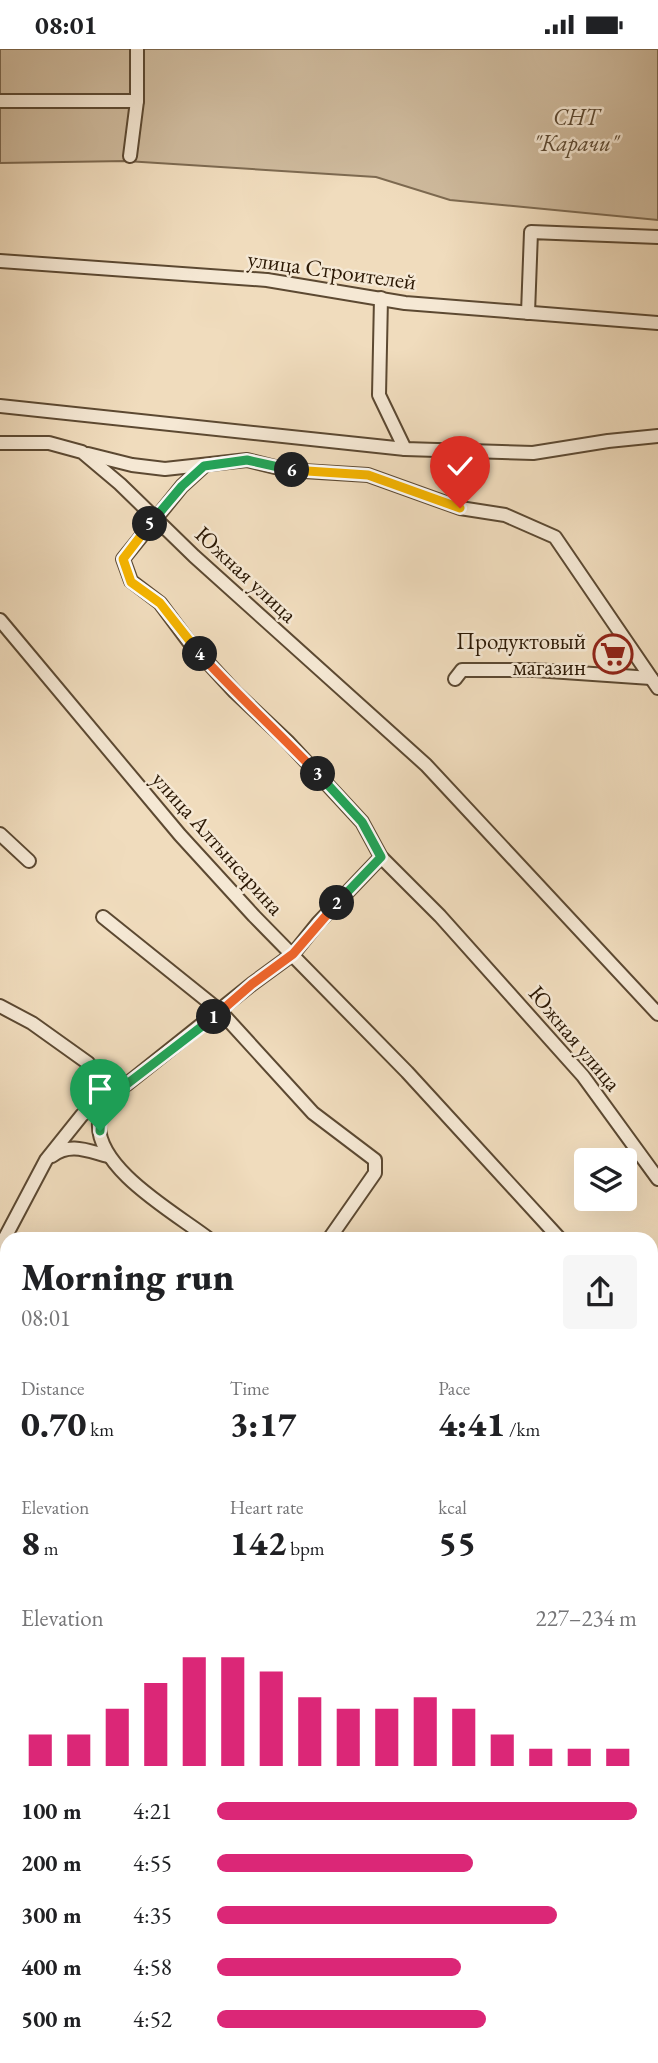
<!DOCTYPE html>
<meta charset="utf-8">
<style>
:root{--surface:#fff;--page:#f6f6f6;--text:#202124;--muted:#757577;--accent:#db2777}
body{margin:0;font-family:"EB Garamond",serif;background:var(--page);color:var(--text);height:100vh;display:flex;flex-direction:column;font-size:26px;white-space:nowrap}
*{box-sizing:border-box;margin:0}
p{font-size:23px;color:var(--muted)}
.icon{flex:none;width:38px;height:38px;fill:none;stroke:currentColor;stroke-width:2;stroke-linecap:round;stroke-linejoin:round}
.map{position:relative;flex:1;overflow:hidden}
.sheet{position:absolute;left:0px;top:1183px;width:658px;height:831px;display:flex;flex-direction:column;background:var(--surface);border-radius:21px 21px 0 0;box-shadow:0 7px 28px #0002}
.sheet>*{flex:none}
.tools{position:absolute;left:574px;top:1099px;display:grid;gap:14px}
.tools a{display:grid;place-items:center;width:63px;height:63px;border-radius:7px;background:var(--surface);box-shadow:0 7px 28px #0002;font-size:35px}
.pin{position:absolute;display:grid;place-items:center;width:60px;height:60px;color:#fff;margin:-72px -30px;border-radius:50% 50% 50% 0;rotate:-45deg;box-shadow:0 0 7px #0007}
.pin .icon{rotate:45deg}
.km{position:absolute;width:35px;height:35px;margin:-18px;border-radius:50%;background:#222;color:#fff;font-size:19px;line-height:35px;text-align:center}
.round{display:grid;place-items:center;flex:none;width:74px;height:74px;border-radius:7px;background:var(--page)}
.head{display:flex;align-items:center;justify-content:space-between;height:119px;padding:0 21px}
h1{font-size:38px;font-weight:800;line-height:52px}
.stats{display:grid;grid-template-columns:repeat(3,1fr);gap:10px;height:119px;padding:7px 21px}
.stats div{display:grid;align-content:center}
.stats b{font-size:35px;font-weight:800}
.stats small{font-size:19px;font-weight:400}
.stats p{font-size:19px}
.chart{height:196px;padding:14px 21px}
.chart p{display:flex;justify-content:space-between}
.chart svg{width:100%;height:126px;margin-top:7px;stroke:var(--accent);stroke-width:6}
ul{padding:0 21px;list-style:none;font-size:23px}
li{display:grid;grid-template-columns:112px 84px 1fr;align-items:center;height:52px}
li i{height:18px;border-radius:9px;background:var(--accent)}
.status{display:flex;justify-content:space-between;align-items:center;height:49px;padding:0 35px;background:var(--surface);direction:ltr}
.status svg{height:19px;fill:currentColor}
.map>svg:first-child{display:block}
.green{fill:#cfbb9e;stroke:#7d6a51;stroke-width:2}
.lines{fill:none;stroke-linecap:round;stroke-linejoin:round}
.street-casing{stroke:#5c4932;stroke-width:16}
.primary-casing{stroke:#2b1804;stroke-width:21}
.street{stroke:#f5e8d4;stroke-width:12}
.primary{stroke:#f0dcbd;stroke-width:18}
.split-1-casing{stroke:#fff;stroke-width:14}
.split-2-casing{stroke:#fff;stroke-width:14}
.split-3-casing{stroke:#fff;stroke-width:14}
.split-4-casing{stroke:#fff;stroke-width:14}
.split-5-casing{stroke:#fff;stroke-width:14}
.split-6-casing{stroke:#fff;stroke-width:14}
.split-7-casing{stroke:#fff;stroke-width:14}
.split-1{stroke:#22a559;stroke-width:9}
.split-2{stroke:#f0652b;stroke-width:9}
.split-3{stroke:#22a559;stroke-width:9}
.split-4{stroke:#f0652b;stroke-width:9}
.split-5{stroke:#f5b400;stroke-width:9}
.split-6{stroke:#22a559;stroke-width:9}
.split-7{stroke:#f5b400;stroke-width:9}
.labels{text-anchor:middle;stroke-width:5;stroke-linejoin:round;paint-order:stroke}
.park-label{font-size:23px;font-style:italic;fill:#5c4932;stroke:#f5e8d4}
.street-label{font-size:23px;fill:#2b1804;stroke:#f5e8d4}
.poi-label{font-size:23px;fill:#2b1804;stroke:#f5e8d4;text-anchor:end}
</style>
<div class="status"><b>08:01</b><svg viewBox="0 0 49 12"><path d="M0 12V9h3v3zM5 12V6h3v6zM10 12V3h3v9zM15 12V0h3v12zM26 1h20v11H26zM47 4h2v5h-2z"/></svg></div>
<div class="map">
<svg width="658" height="2014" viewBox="0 0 658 2014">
<rect width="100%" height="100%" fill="#f0dcbd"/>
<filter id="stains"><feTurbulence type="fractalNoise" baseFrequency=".00286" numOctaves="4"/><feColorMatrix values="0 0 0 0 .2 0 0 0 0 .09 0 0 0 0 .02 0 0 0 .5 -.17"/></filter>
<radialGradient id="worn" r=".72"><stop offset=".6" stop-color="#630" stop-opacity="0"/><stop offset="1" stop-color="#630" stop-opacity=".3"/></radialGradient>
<path class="green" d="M0 0H658V171L450 151 376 128 126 112 0 114Z"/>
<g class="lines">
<g class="street-casing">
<g id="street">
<path d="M0 52H137"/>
<path d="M130 107 137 52V0"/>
<path d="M0 212 267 231 405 254 658 274"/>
<path d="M381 249 379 346 405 400"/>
<path d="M528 264 531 183 658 188"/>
<path d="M0 357 405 400 533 404 608 392 658 387"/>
<path d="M0 394H49L82 403 120 435 194 507 426 716 658 965"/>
<path d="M88 405 132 416 165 420 247 411 287 421 368 426 460 459 505 466 555 488 658 639"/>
<path d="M204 417 182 437 123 510 131 532 160 554 189 593 235 643 287 692 362 773 381 808 440 867 583 1027 658 1130"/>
<path d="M0 571 180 786 254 867 407 1023 560 1190"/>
<path d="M455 630 462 621H535L651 629"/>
<path d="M0 785 29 812"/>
<path d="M103 868 220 962 313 1064 375 1111V1124L329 1190"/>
<path d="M0 957 32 974 88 1014 108 1047C105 1055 100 1064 99 1073 95 1120 177 1165 209 1190"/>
<path d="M52 1107C70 1093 88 1102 108 1107"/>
<path d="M0 1198 46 1111 82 1066 127 1035 252 935 293 905 318 874 381 808"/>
<path d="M0 1224 7 1230"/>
<path d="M651 1289 658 1297"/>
<path d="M0 1506 7 1511"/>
<path d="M651 1539 658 1545"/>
<path d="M0 1733 7 1736"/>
<path d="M651 1753 658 1759"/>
<path d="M273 2014V2007"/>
</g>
</g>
<g class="primary-casing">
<g id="primary">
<path d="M0 1951 7 1952"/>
<path d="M445 2007 497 2014"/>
</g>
</g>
<use href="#street" class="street"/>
<use href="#primary" class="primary"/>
</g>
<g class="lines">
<g class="split-1-casing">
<path id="split-1" d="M100 1082 101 1065 108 1047 127 1035 214 968"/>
</g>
<g class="split-2-casing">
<path id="split-2" d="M214 968 252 935 293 905 337 854"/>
</g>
<g class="split-3-casing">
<path id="split-3" d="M318 725 362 773 381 808 337 854"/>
</g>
<g class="split-4-casing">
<path id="split-4" d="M200 605C237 646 279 684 318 725"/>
</g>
<g class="split-5-casing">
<path id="split-5" d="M150 475 123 510 131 533 160 554 200 605"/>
</g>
<g class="split-6-casing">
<path id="split-6" d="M150 475 182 437 204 417 247 411 292 421"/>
</g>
<g class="split-7-casing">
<path id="split-7" d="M292 421 368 426 460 459"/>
</g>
<use href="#split-1" class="split-1"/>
<use href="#split-2" class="split-2"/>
<use href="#split-3" class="split-3"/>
<use href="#split-4" class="split-4"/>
<use href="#split-5" class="split-5"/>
<use href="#split-6" class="split-6"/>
<use href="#split-7" class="split-7"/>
</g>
<defs>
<g id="supermarket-ring" transform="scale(2.0125)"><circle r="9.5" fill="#f5e8d4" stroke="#8f2418" stroke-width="1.5"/><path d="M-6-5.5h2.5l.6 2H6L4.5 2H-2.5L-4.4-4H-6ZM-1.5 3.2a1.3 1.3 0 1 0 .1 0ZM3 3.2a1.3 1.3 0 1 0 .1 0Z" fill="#8f2418"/></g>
</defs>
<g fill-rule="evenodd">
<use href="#supermarket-ring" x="613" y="605"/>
</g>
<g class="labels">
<g class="park-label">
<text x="576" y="76">СНТ<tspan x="576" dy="26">"Карачи"</tspan></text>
</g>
<g class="street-label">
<text transform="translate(332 221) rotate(8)" y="8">улица Строителей</text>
<text transform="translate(246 525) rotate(43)" y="8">Южная улица</text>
<text transform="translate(218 794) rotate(48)" y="8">улица Алтынсарина</text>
<text transform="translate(575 989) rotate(50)" y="8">Южная улица</text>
</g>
<g class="poi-label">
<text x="586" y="600">Продуктовый<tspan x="586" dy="26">магазин</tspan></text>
</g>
</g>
<rect width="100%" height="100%" filter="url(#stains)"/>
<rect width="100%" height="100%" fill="url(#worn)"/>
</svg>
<div class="tools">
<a><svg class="icon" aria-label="layers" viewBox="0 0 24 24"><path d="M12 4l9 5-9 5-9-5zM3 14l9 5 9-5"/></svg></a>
</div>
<div class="pin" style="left:100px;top:1082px;background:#1e9e55"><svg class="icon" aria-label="arrive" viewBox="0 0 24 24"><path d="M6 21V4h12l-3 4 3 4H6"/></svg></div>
<div class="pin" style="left:460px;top:459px;background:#d93025"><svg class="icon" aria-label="check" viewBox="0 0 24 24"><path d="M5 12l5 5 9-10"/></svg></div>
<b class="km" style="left:214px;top:968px">1</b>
<b class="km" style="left:337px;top:854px">2</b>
<b class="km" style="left:318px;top:725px">3</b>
<b class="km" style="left:200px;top:605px">4</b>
<b class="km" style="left:150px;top:475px">5</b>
<b class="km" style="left:292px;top:421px">6</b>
<section class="sheet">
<div class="head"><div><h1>Morning run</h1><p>08:01</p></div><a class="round"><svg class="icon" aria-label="share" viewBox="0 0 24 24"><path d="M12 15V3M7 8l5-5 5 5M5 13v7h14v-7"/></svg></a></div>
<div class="stats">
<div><p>Distance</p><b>0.70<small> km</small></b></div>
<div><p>Time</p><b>3:17</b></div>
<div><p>Pace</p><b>4:41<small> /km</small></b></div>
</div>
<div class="stats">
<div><p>Elevation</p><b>8<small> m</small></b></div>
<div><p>Heart rate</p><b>142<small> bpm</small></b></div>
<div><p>kcal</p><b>55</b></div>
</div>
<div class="chart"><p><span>Elevation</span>227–234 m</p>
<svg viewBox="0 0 160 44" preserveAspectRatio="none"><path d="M5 44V33M15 44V33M25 44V24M35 44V15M45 44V6M55 44V6M65 44V11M75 44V20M85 44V24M95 44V24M105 44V20M115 44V24M125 44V33M135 44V38M145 44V38M155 44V38"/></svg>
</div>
<ul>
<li><b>100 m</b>4:21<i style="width:100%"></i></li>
<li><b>200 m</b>4:55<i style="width:61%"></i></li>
<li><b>300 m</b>4:35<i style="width:81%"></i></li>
<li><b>400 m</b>4:58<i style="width:58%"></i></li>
<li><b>500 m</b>4:52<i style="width:64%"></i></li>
</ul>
</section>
</div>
